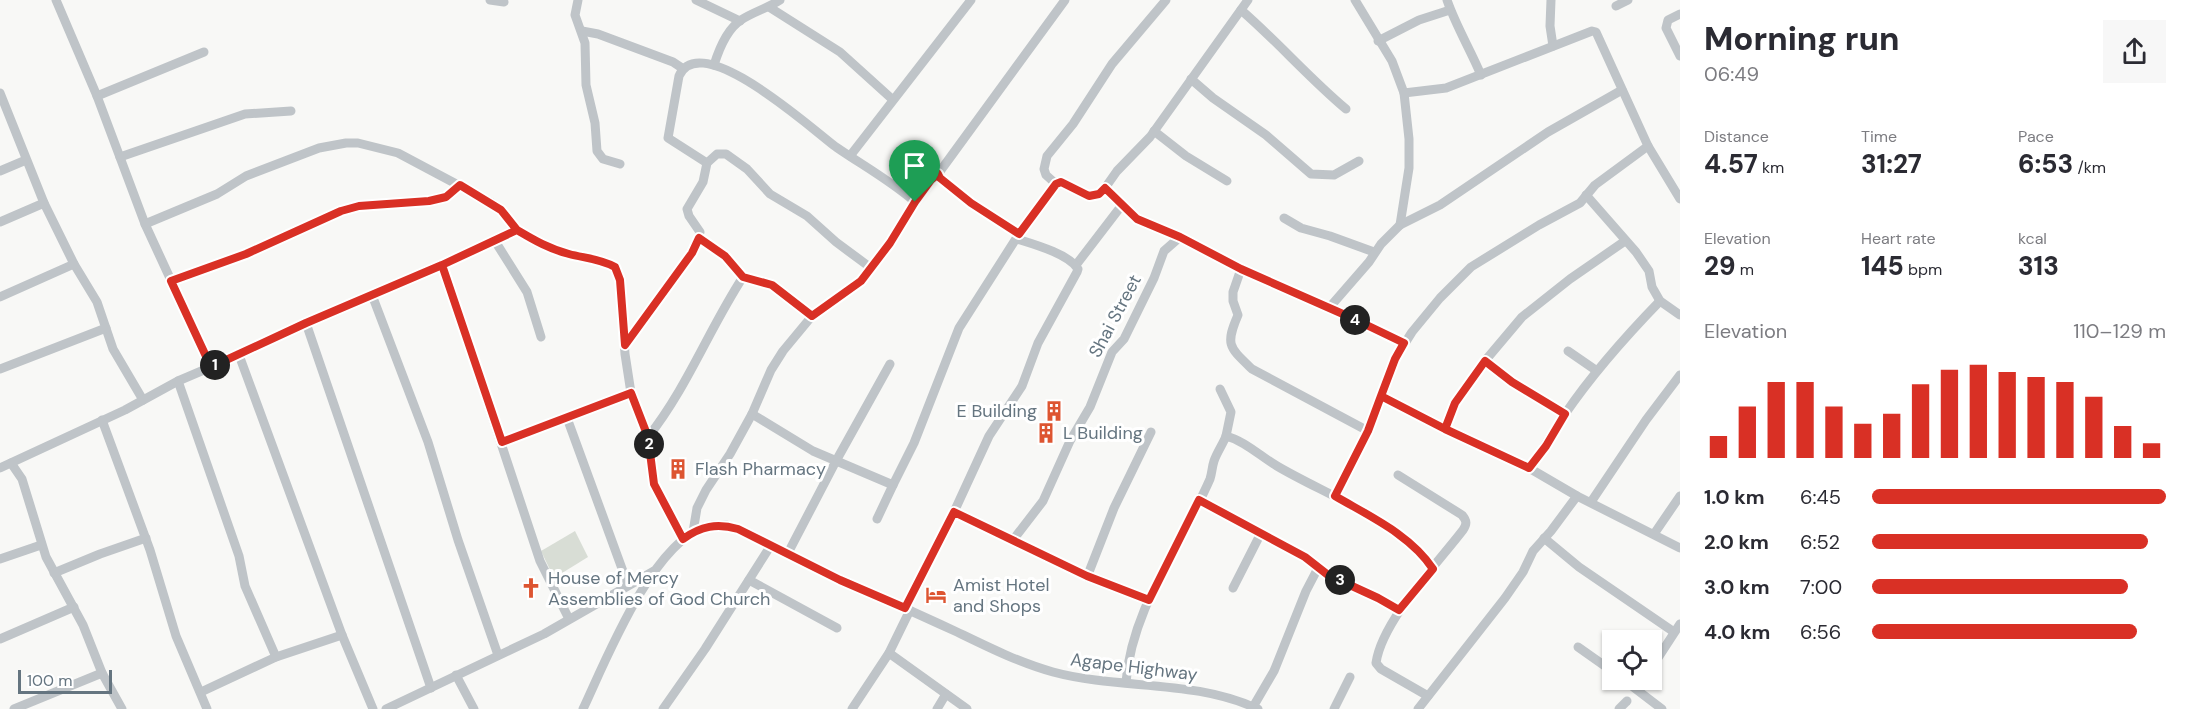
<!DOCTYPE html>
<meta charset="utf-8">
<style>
:root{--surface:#fff;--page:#f7f7f7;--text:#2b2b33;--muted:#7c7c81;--accent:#d93025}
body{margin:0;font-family:"DM Sans",sans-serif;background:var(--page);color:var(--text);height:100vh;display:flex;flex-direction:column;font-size:22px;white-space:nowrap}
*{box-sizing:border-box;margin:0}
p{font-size:20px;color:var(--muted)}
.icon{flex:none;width:33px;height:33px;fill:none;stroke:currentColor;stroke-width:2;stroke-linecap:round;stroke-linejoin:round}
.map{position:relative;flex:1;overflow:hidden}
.details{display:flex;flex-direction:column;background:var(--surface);width:510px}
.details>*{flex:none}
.tools{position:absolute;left:1602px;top:630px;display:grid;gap:12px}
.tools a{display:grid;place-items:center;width:60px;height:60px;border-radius:0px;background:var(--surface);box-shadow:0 2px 4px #0004;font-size:30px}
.scale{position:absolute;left:18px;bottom:15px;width:94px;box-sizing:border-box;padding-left:6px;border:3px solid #657580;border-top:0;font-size:16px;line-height:21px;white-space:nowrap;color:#657580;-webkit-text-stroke:4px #fff;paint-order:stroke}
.pin{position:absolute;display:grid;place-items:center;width:51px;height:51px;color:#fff;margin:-62px -26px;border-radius:50% 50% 50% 0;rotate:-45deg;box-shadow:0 0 6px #0007}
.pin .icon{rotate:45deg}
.km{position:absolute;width:30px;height:30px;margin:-15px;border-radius:50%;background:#222;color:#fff;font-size:16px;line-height:30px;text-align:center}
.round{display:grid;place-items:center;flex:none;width:63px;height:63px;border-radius:0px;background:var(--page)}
.summary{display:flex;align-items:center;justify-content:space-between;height:102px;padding:0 24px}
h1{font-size:33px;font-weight:800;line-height:45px}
.stats{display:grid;grid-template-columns:repeat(3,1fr);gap:9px;height:102px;padding:6px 24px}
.stats div{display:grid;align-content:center}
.stats b{font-size:26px;font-weight:800}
.stats small{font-size:16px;font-weight:400}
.stats p{font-size:16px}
.chart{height:168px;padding:12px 24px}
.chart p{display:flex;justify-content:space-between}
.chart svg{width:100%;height:108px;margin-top:6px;stroke:var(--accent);stroke-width:6}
ul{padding:0 24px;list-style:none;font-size:20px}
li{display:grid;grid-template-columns:96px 72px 1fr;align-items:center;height:45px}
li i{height:15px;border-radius:8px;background:var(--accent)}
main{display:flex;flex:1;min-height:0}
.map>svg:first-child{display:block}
.green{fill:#d8ddd5}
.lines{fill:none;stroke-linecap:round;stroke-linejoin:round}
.minor{stroke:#bfc4c8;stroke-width:9}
.route-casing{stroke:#fff;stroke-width:12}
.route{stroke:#d93025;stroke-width:8}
.labels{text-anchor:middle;stroke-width:6;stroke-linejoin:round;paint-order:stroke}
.street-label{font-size:18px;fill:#657580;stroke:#fff}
.poi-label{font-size:18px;fill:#657580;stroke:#fff;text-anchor:start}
</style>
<main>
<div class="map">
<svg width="1680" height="709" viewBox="0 0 1680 709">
<rect width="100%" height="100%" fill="#f8f8f6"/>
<path class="green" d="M575 531 588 557 554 578 541 551Z"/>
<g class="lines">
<g class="minor">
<path d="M56 0 97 96 145 224 211 367"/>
<path d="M490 0 504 2"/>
<path d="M578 0 575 15 585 43 586 85 595 123 597 151 603 159 620 164"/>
<path d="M696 0 740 21"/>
<path d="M1355 0 1392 61 1404 93 1409 139V168L1400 225"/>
<path d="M1447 0C1456 26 1470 49 1481 75"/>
<path d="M1551 0 1550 26 1553 46"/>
<path d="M1616 6 1628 0"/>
<path d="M769 7 840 52 892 99"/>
<path d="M1241 10C1278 42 1309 78 1346 109"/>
<path d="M1680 14 1668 20 1666 28 1680 56"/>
<path d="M582 31 598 34 673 62 682 68"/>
<path d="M1378 41 1419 20 1450 10"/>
<path d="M714 65C719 49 727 29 741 20 753 12 768 8 780 0"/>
<path d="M1191 79 1213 98 1266 135 1311 174 1334 175 1359 161"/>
<path d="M0 93 44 203 74 264 97 302 113 349 143 400"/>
<path d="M1404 93 1446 88 1592 31 1596 32 1648 146 1680 199"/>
<path d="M97 96 204 52"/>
<path d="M1154 131 1186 156 1227 181"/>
<path d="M850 156 971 0"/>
<path d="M120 157 245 114 291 111"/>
<path d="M707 163 668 138 679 76C700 27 813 130 836 147 862 165 891 181 915 202"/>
<path d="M0 171 26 160"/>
<path d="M938 174 941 178 971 203 1019 234"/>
<path d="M1056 184 1046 175 1044 169 1047 156 1073 124 1112 64 1166 0"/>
<path d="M1105 188 1137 219 1180 237 1241 269 1352 318 1404 343"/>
<path d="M1586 195 1636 252 1649 271 1652 287 1660 301 1680 315"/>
<path d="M1284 218 1301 228 1330 236 1374 252"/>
<path d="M0 222 44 203"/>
<path d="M145 224 217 194 246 176 319 148 346 143H358L398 153 492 203 501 210 517 230 537 243 569 254 610 264 617 270 620 280 625 354 631 393 648 437 654 484 683 539"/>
<path d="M699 238 725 256 743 277 772 285 812 316"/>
<path d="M495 241 527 292 541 337"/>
<path d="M442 265 540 561 569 619"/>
<path d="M1076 265 1122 205"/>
<path d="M1241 269 1233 292V301L1238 315C1225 345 1229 347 1252 369L1368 431"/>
<path d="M171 281 246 254 341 211 359 206 429 201 446 197 460 185"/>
<path d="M372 295 428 442 458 540 498 655"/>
<path d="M0 297 74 264"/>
<path d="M1329 308 1369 262 1381 244 1400 225 1440 205 1548 132 1622 90"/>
<path d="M306 323 431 688"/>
<path d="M625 345 696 246 700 232 689 216 687 209 703 182 707 163 717 154H726L747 169 770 194 807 216 836 242 871 268"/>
<path d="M1568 351 1597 371"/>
<path d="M239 355 342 635 373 709"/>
<path d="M1485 361 1512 382 1565 414"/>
<path d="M0 369 106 328"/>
<path d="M178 381 239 556 245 586 276 657"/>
<path d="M1220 389 1231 412 1226 436"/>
<path d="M1381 396 1445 429 1529 468 1577 496 1680 548"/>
<path d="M752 414 813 451 893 485 914 443 959 328 1019 234 1056 184 1059 182 1089 197 1099 194 1105 188 1117 171 1150 137 1248 0"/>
<path d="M567 418 628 585"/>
<path d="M102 420 150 550 176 636 207 709"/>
<path d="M1445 429 1455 403 1479 368 1522 317 1570 279 1625 241"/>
<path d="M648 437C687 388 709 329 743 277"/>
<path d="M502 442 631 393"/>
<path d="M11 463 22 479 46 557 83 625 102 673 122 709"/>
<path d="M0 468 125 410 178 381 239 355 306 323 442 265 517 230"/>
<path d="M1529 468C1542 451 1553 432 1565 414 1593 373 1626 336 1660 301"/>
<path d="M1398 475 1462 515C1467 521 1467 524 1463 530 1437 564 1382 621 1376 663L1381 669 1428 696"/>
<path d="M1335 497 1368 431 1395 359 1412 332 1440 298 1471 267 1539 225 1580 203 1595 185 1648 146"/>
<path d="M1199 500 1305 557 1328 575 1378 598 1399 610"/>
<path d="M1591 502 1646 420 1680 375"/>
<path d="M954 512 1087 577 1149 600"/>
<path d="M877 519 893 485"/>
<path d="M693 532 697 508 706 490 730 454 752 414 771 370 783 351 812 316 861 281 890 243 900 225 931 179 938 174 949 159 1065 0"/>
<path d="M1654 534 1680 496"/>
<path d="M1544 538 1579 567 1674 632"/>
<path d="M1013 540 1043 501 1070 441 1090 407 1112 352 1124 339 1154 278 1164 251 1180 237"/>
<path d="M788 553 836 461 890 364"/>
<path d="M0 559 41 545"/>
<path d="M54 573 100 554 146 538"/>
<path d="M1087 577 1114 508 1151 432"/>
<path d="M749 580 837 628"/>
<path d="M1233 588 1261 533"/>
<path d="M905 608 954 512 989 436 1022 386 1038 343 1077 272 1078 269C1069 254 1033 244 1017 239"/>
<path d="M0 639 74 607"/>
<path d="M1578 647 1612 671"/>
<path d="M889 653 967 709"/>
<path d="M1652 667 1680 624"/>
<path d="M456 675 474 709"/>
<path d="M1624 680 1662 709"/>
<path d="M1126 682C1132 607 1181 546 1210 479 1212 473 1212 467 1214 461 1217 452 1223 444 1226 436 1245 441 1260 456 1277 466 1324 494 1404 523 1433 569"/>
<path d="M201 692 276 657 342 635"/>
<path d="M1253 707 1274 671 1306 591 1318 568"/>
<path d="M14 709 102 673"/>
<path d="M386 709 544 634 654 571"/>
<path d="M583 709C606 660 651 546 704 527 711 525 719 524 726 525 740 528 752 535 764 541 791 555 817 570 845 582 883 598 920 615 957 632 988 647 1020 663 1053 672 1120 690 1194 679 1258 709"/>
<path d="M663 709 705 649 771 545"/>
<path d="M852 709 889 653 910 610"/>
<path d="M937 709 946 694"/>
<path d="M1334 709 1350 677"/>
<path d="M1418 709 1505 598 1523 572 1533 551 1551 531 1577 496"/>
<path d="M1619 709 1627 701"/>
</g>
</g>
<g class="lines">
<g class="route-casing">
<path id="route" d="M915 202 890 243 861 281 812 316 772 285 743 277 725 256 699 238 692 253 625 345 620 280 615 267C601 259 584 258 569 254 549 249 534 240 517 230L442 265 306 323 211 367 171 281 246 254 341 211 359 206 429 201 446 197 460 185 501 210 517 230 442 265 502 442 631 393 648 437 654 484 683 539C701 526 717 523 738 529L840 580 905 608 954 512 1087 576 1149 600 1199 500 1305 557 1328 575 1378 598 1399 610 1433 569C1411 535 1369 516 1335 496L1368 431 1381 396 1445 429 1529 468 1546 446 1565 414 1512 382 1485 361 1455 403 1445 429 1381 396 1395 359 1404 343 1352 318 1241 269 1180 237 1137 219 1105 188 1099 194 1089 196 1061 182 1056 184 1019 234 971 203 940 178 938 174 931 180 915 202"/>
</g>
<use href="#route" class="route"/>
</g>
<defs>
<g id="building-bare" transform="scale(1.62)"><path d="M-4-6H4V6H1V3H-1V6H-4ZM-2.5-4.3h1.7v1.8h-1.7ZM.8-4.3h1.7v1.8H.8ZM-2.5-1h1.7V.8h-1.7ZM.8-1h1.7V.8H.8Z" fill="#dd5531" stroke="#fff" stroke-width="2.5" paint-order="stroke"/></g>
<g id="church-bare" transform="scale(1.62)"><path d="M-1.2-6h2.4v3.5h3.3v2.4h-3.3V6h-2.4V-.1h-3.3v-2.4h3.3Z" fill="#dd5531" stroke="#fff" stroke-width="2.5" paint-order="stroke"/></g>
<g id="hotel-bare" transform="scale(1.62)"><path d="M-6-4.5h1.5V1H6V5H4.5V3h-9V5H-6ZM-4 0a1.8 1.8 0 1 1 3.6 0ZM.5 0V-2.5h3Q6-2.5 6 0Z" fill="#dd5531" stroke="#fff" stroke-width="2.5" paint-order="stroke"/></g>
</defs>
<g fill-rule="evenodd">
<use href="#building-bare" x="1054" y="411"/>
<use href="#building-bare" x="1046" y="433"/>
<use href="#building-bare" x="678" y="469"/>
<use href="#church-bare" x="531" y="588"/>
<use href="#hotel-bare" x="936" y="595"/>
</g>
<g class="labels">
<g class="street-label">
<text transform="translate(1115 316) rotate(-62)" y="6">Shai Street</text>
<text transform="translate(1134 667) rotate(7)" y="6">Agape Highway</text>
</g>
<g class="poi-label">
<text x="1037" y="417" text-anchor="end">E Building</text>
<text x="1063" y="439">L Building</text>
<text x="695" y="475">Flash Pharmacy</text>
<text x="548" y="584">House of Mercy<tspan x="548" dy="21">Assemblies of God Church</tspan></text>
<text x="953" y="591">Amist Hotel<tspan x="953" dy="21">and Shops</tspan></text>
</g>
</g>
</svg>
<div class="tools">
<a><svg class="icon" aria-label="locate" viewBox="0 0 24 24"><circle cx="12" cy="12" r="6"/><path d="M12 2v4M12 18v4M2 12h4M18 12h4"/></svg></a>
</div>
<div class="scale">100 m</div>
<div class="pin" style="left:915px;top:202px;background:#1e9e55"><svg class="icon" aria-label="arrive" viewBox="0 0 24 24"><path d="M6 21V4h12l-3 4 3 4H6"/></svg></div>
<b class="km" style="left:215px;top:365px">1</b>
<b class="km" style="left:649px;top:444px">2</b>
<b class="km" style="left:1340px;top:580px">3</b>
<b class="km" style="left:1355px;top:320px">4</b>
</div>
<section class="details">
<div class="summary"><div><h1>Morning run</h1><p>06:49</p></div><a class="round"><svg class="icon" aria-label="share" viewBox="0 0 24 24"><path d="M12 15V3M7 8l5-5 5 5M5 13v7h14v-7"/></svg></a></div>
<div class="stats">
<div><p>Distance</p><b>4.57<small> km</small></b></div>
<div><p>Time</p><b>31:27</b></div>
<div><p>Pace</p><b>6:53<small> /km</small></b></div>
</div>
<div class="stats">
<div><p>Elevation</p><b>29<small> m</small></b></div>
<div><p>Heart rate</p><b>145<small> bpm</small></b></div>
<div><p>kcal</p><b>313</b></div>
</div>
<div class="chart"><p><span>Elevation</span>110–129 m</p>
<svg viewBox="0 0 160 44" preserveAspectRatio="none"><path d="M5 44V35M15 44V23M25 44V13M35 44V13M45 44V23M55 44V30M65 44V26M75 44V14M85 44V8M95 44V6M105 44V9M115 44V11M125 44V13M135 44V19M145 44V31M155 44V38"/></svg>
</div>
<ul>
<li><b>1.0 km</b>6:45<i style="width:100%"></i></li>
<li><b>2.0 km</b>6:52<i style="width:94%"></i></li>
<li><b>3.0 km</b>7:00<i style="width:87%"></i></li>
<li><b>4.0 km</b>6:56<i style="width:90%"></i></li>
</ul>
</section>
</main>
